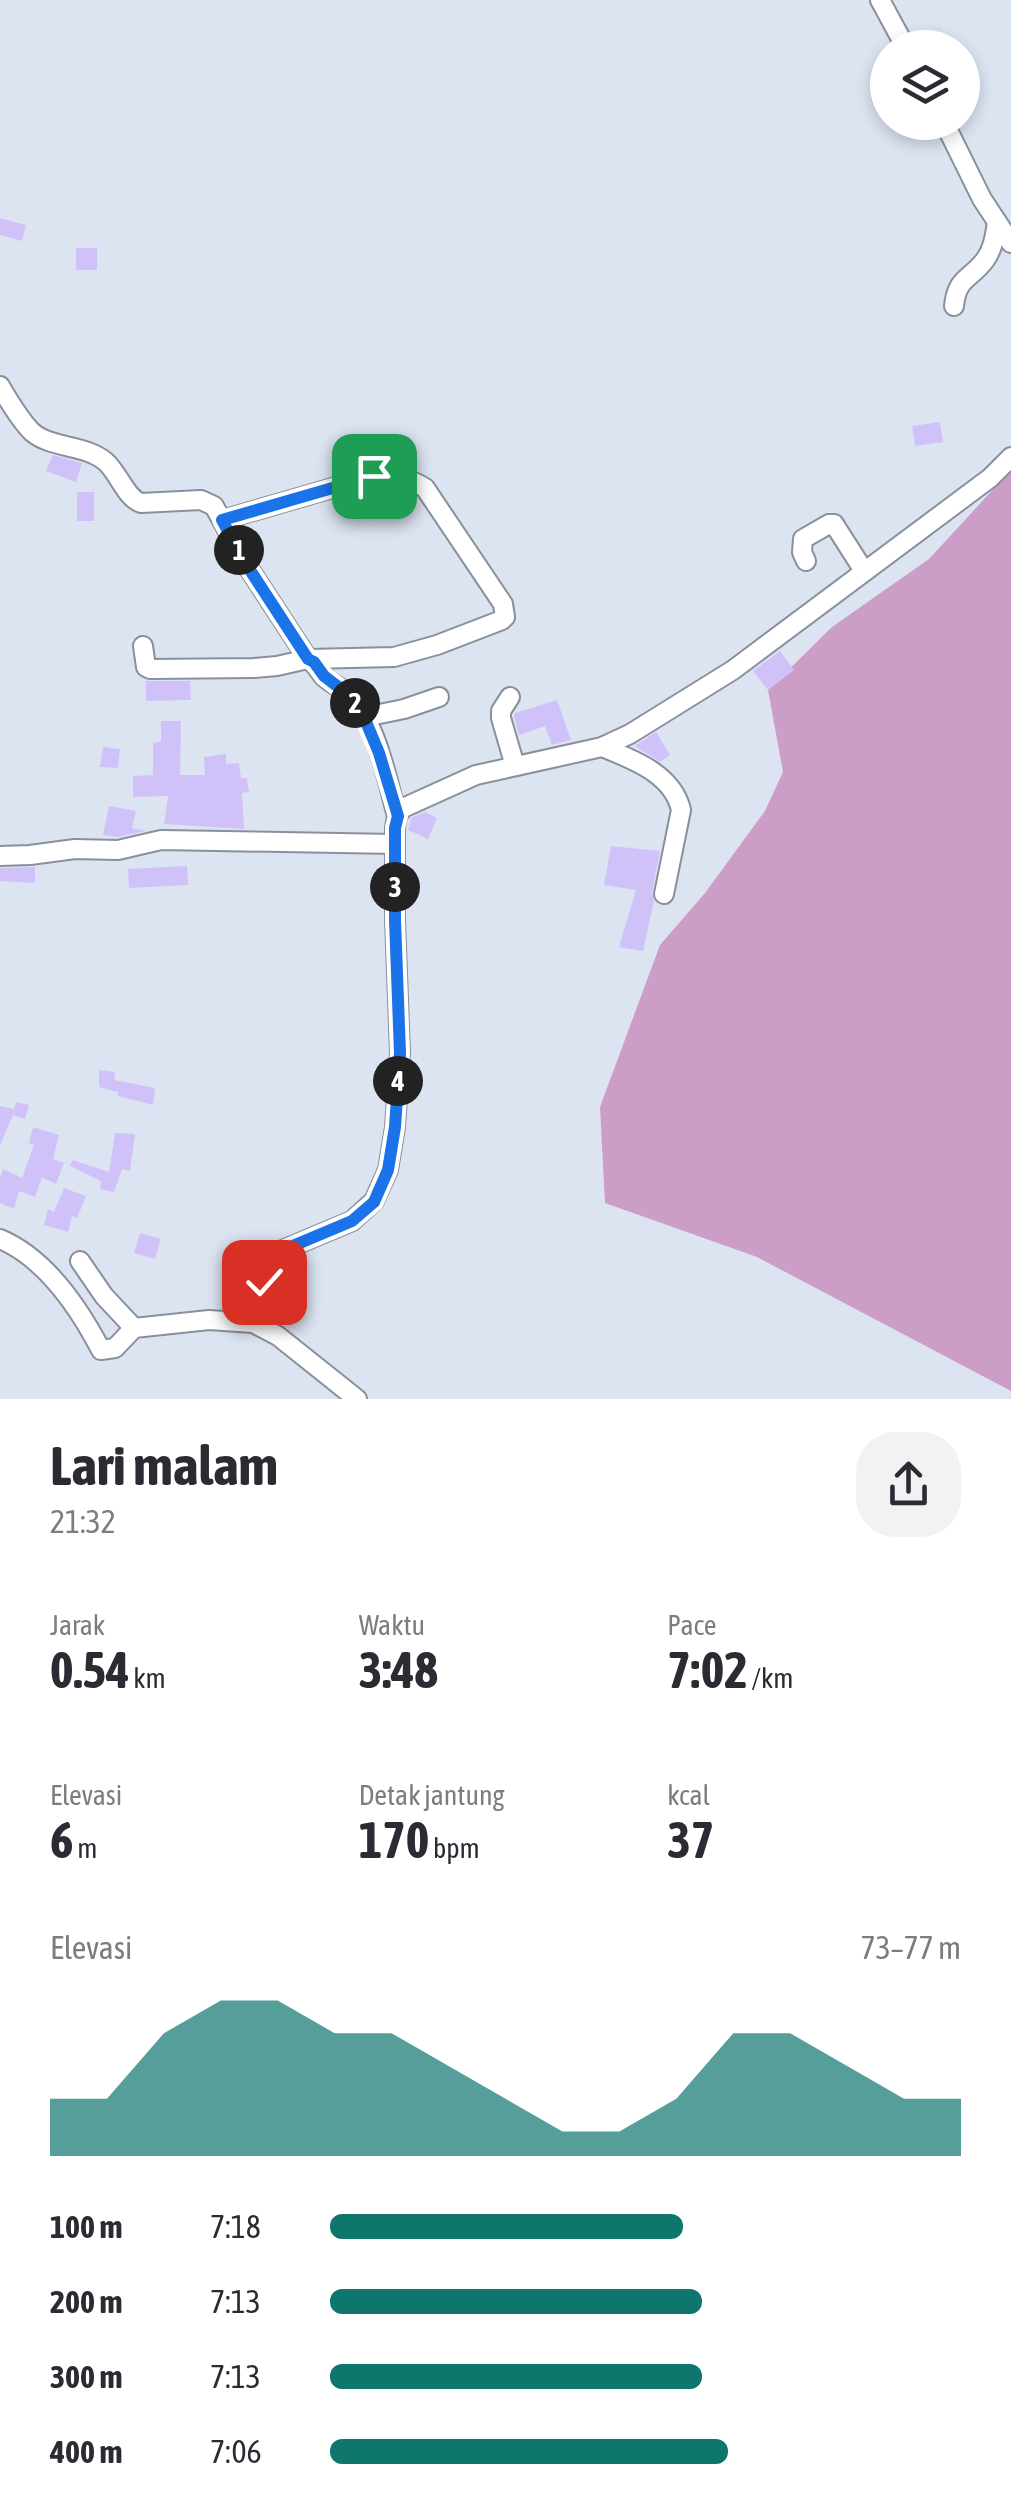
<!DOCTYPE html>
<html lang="id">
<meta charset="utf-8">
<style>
:root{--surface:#fff;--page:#f2f2f3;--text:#2b2b33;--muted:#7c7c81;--accent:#0f766e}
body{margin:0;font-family:"Asap Condensed",sans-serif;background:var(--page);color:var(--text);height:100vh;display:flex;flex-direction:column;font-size:38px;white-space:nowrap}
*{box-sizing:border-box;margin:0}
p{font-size:32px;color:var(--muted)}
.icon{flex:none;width:55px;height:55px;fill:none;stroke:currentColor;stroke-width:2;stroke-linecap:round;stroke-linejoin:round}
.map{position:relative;height:1399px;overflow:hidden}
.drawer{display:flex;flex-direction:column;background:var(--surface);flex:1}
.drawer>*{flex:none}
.tools{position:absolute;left:870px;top:30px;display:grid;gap:20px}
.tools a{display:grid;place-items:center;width:110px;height:110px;border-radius:50%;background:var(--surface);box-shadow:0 5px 15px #0003;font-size:50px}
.pin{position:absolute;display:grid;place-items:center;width:85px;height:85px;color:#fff;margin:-42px;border-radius:20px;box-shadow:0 5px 15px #0006}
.km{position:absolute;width:50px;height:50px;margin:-25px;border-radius:50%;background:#222;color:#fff;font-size:28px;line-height:50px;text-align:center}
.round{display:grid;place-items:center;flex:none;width:105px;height:105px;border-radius:40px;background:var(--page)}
.overview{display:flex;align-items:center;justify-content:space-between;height:170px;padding:0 50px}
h1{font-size:55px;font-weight:700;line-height:75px}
.metrics{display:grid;grid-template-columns:repeat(3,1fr);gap:15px;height:170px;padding:10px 50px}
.metrics div{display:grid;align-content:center}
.metrics b{font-size:50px;font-weight:700}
.metrics small{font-size:28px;font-weight:400}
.metrics p{font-size:28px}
.chart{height:280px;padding:20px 50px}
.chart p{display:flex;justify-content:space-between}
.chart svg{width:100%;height:180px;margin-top:10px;fill:var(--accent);opacity:.7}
ul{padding:0 50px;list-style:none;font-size:32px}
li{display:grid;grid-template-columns:160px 120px 1fr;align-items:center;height:75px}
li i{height:25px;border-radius:12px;background:var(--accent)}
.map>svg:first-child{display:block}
.forest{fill:#cc9dc6}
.building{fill:#d0c2f9}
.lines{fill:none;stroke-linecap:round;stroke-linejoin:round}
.minor-casing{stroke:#89909d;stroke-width:22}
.minor{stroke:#fff;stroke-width:18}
.route-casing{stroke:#fff;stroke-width:20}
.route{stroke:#1a73e8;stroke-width:12}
</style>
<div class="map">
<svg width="1011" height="1399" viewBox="0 0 1011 1399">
<rect width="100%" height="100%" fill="#dce4f2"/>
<path class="forest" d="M1011 470V1391L757 1257 605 1203 600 1107 660 945 705 893 765 811 783 772 768 690 832 627 929 559Z"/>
<g class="building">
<path d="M0 218 26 225 22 241 0 235Z"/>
<rect x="76" y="248" width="21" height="22"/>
<path d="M940 422 943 442 915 446 912 426Z"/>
<path d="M53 455 82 463 76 482 46 471Z"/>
<rect x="77" y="492" width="17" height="29"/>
<path d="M780 651 794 670 768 690 753 671Z"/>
<path d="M146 681H190L191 700 146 701Z"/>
<path d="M557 700 571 740 552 745 545 726 519 735 514 716 515 713Z"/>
<path d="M161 721H181L180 775H205L204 757 226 754V764L239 763 241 778H247L249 792 242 793 244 829 164 824 168 796 133 797V776L153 775V743L161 741Z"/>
<path d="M656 732 670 755 660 762 635 746Z"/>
<path d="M103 747 120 749 118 768 100 767Z"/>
<path d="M109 806 136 811 132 828 146 831 117 837 103 835Z"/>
<path d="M425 812 437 818 428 839 408 830 411 818Z"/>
<path d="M611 846 660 851 652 892 654 901 643 951 619 947 636 890 604 885Z"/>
<path d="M187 866 188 885 129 888 128 869Z"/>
<path d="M35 867V883L0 881V868Z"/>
<path d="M99 1070 115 1072 114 1080 155 1088 153 1105 118 1096V1092L99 1087Z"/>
<path d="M16 1102 29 1105 25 1119 13 1115 0 1145V1106L14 1109Z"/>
<path d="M33 1127 59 1135 53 1159 64 1163 56 1184 42 1177 35 1197 19 1191 14 1209 0 1203V1179L3 1169 22 1178 34 1145 29 1143Z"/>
<path d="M115 1133 135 1134 130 1171 122 1169 114 1192 100 1189 101 1181 70 1166 73 1160 109 1172Z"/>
<path d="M64 1188 86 1196 77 1218 72 1216 68 1232 44 1225 48 1209 54 1212Z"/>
<path d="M140 1233 161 1239 155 1259 134 1253Z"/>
</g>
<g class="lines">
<g class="minor-casing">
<g id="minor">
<path d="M880 0 906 48"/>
<path d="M944 122 982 199 1011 243"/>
<path d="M954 306C957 277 970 280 985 260 993 249 995 236 997 222"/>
<path d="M0 386C7 398 22 422 32 432 52 449 85 444 106 462 119 474 126 498 141 503L201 500 214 506 246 564 308 659C316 664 318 670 324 677 332 684 343 689 350 696 377 724 387 780 397 816"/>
<path d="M806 561 802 552 803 539 829 524H834L864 571"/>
<path d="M143 646 146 667 150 669 254 668 277 666 308 659 394 657 437 645 502 620 505 617 503 604 425 488C412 479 390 474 374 476L222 520"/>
<path d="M510 697 501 711V718L515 766"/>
<path d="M365 717 404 709 439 697"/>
<path d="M602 747C632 759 673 774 681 810L664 894"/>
<path d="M0 856 30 855 75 849 118 850 161 840 395 844"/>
<path d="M0 1239C45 1258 79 1308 101 1350L115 1348 134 1328 209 1320 253 1323 261 1327"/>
<path d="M80 1261 104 1296 134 1328"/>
<path d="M357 1399 278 1336 261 1327 264 1282 268 1265 276 1253 352 1221 374 1201 388 1170 395 1127 400 1053 395 920V828L397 816 403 808 476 775 602 747 630 734 733 670 990 478 1011 457"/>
</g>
</g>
<use href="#minor" class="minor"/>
</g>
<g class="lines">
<g class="route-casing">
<path id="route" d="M264 1282 268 1265 276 1253 352 1221 374 1202 388 1170 395 1127 400 1053 395 920V828L398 816 379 753 364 717 350 696 324 676 314 662 308 659 246 564 222 520 374 476"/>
</g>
<use href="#route" class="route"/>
</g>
</svg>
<div class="tools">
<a><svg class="icon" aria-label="layers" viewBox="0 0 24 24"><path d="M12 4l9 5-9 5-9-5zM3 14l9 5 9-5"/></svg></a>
</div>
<div class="pin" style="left:374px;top:476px;background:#1e9e55"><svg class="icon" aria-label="arrive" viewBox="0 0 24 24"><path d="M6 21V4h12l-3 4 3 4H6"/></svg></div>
<div class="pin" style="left:264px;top:1282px;background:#d93025"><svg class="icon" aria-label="check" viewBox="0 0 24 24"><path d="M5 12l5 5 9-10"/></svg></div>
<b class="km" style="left:239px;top:550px">1</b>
<b class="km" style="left:355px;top:703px">2</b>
<b class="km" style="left:395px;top:887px">3</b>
<b class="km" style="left:398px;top:1081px">4</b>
</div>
<section class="drawer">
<div class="overview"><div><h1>Lari malam</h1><p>21:32</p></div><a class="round"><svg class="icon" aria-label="share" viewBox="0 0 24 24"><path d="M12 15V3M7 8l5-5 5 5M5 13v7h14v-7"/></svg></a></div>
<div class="metrics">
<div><p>Jarak</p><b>0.54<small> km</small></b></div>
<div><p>Waktu</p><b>3:48</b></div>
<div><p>Pace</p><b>7:02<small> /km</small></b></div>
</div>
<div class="metrics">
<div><p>Elevasi</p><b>6<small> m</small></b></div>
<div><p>Detak jantung</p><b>170<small> bpm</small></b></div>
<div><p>kcal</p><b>37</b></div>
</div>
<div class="chart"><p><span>Elevasi</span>73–77 m</p>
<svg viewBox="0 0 160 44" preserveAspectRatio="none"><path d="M0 44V30L10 30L20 14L30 6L40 6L50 14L60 14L70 22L80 30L90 38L100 38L110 30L120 14L130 14L140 22L150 30L160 30V44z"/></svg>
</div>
<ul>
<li><b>100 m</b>7:18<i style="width:56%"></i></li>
<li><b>200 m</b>7:13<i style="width:59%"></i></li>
<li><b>300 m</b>7:13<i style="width:59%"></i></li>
<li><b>400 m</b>7:06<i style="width:63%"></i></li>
</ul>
</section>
